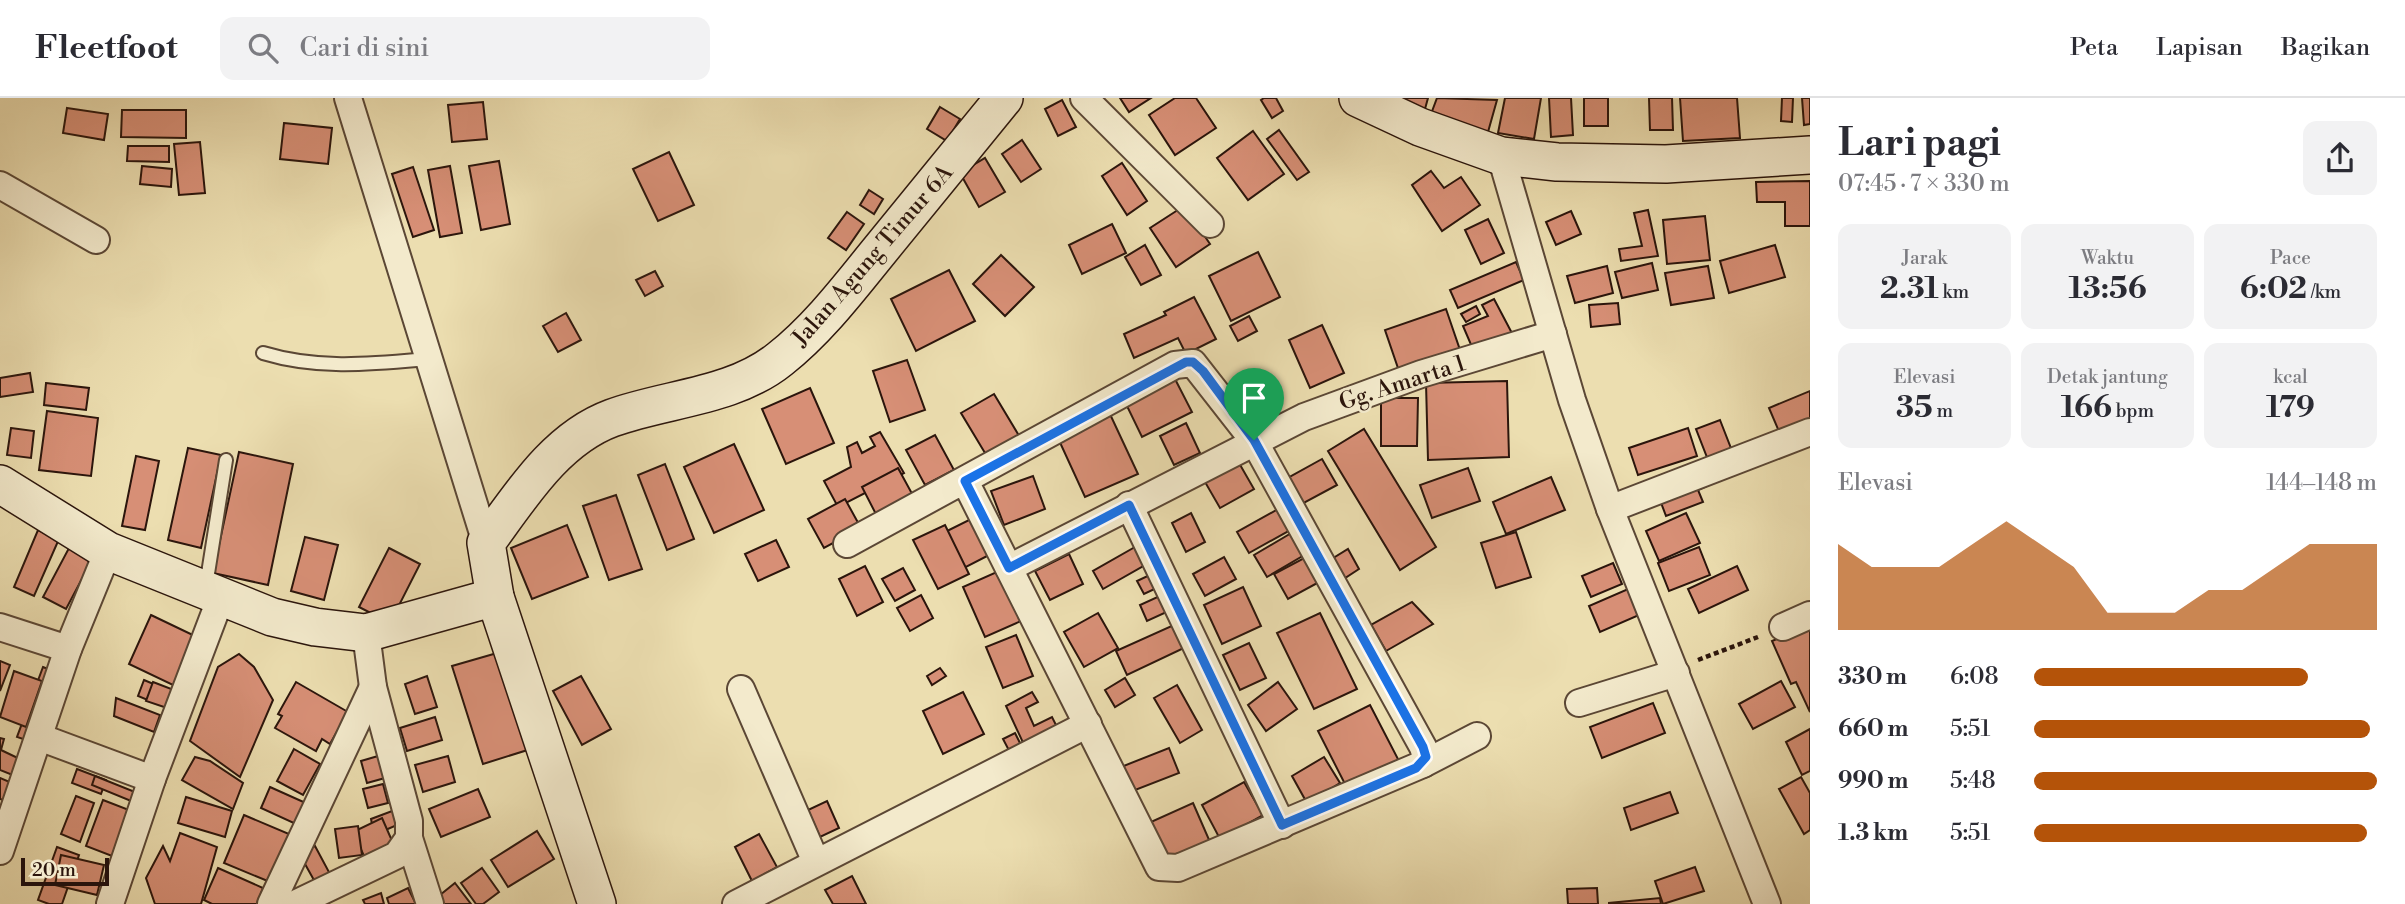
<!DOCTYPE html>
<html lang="id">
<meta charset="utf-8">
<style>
:root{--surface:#fff;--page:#f2f2f3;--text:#2b2b33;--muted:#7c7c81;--line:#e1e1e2;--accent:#b45309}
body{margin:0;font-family:"Libre Bodoni",serif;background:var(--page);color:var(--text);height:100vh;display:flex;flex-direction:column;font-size:26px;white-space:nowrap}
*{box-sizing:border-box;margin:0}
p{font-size:23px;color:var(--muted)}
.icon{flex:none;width:38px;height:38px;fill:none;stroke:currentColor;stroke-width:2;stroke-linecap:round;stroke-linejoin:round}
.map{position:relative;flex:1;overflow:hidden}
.details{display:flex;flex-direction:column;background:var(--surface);width:595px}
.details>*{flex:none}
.scale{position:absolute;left:21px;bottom:18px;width:88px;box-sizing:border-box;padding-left:7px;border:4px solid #2b150c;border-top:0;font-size:19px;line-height:24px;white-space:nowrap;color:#2b150c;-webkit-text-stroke:5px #f3eacc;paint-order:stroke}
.pin{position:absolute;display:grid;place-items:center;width:60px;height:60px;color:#fff;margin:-72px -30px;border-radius:50% 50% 50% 0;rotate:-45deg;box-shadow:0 0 7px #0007}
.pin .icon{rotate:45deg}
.round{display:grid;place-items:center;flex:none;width:74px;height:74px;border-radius:14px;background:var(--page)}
.overview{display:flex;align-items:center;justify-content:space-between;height:119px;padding:0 28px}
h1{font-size:38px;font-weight:700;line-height:52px}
.stats{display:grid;grid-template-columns:repeat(3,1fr);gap:10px;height:119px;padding:7px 28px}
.stats div{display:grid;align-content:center;border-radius:14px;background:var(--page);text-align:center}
.stats b{font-size:30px;font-weight:700}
.stats small{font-size:19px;font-weight:400}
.stats p{font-size:19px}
.chart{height:196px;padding:14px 28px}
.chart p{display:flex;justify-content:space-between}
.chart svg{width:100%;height:126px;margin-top:7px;fill:var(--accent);opacity:.7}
ul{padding:0 28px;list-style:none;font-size:23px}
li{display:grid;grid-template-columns:112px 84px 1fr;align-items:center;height:52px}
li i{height:18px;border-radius:9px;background:var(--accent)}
header{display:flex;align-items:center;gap:42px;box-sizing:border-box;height:98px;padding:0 35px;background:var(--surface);border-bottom:2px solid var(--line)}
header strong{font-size:33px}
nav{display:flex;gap:38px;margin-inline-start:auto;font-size:24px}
.search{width:490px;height:63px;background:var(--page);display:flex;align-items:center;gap:18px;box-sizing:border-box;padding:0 24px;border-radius:14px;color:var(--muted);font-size:26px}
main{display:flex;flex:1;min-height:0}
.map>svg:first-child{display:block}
.building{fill:#d78f76;stroke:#2b150c;stroke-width:2}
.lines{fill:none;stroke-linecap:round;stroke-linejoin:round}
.lane-casing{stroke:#5b4735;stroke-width:16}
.street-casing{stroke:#5b4735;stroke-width:30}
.secondary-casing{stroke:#2b150c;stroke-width:40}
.path{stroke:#2b150c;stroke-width:4.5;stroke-dasharray:5 3.5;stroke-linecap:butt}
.lane{stroke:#f3eacc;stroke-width:12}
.street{stroke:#f3eacc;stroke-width:26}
.secondary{stroke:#f3eacc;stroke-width:37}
.route-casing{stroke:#fff;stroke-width:14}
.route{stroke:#1a73e8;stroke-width:9}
.labels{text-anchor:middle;stroke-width:5;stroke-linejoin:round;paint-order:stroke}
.street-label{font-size:23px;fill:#2b150c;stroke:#f3eacc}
</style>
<header>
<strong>Fleetfoot</strong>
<div class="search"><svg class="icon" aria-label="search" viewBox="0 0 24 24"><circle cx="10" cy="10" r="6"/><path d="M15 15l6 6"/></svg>Cari di sini</div>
<nav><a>Peta</a><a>Lapisan</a><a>Bagikan</a></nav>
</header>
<main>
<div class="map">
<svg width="1810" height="806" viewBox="0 0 1810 806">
<rect width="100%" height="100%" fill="#ecdeb0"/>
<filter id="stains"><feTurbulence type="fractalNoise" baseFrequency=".00286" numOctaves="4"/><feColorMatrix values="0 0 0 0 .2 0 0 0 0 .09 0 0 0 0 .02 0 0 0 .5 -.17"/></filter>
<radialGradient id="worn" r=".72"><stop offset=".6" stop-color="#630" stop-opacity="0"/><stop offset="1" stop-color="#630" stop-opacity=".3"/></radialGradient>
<g class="building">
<path d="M1120 0H1151L1129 14Z"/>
<path d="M1175 0H1196L1216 30 1175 57 1149 17Z"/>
<path d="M1264 0H1276L1283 13 1272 20 1261 2Z"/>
<path d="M1395 0H1428L1425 11Z"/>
<path d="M1437 0 1497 2 1488 34 1431 16Z"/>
<path d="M1505 0H1541L1534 41 1498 35Z"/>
<path d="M1549 0H1571L1573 37 1551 39Z"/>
<rect x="1584" y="0" width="24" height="28"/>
<path d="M1649 0H1672L1673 32H1650Z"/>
<path d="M1680 0H1737L1740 40 1683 43Z"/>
<path d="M1782 0H1793L1792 24 1781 23Z"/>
<path d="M1802 0H1810V26L1804 27Z"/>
<path d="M1062 2 1076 29 1058 38 1045 11Z"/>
<path d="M483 4 487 41 452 44 448 7Z"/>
<path d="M940 9 960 21 947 43 927 31Z"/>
<path d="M67 10 108 16 104 42 63 35Z"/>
<path d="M122 12H186V40L121 39Z"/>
<path d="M284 25 332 30 328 66 280 61Z"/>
<path d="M1279 32 1309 74 1297 82 1267 41Z"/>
<path d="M1253 33 1284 76 1248 102 1217 60Z"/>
<path d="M1022 42 1041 71 1021 84 1002 56Z"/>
<path d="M200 44 205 95 179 97 174 46Z"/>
<path d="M128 48H169V64L127 63Z"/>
<path d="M669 54 694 107 658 123 633 71Z"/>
<path d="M985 60 1005 94 979 109 960 75Z"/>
<path d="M499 63 510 126 481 132 469 68Z"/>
<path d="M1122 65 1147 103 1127 117 1102 78Z"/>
<path d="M142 68 172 71 171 89 140 86Z"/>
<path d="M450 68 462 135 440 139 428 72Z"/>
<path d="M413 69 434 132 413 139 392 76Z"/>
<path d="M1431 73 1444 90 1461 79 1480 107 1442 133 1412 87Z"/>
<path d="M1810 83V128H1785V104H1757L1756 84Z"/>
<path d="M869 92 883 101 874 116 860 107Z"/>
<path d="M1184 108 1210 146 1176 169 1150 130Z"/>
<path d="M1648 112 1658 158 1621 163 1619 151 1642 148 1634 115Z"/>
<path d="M1571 113 1581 136 1556 147 1546 124Z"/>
<path d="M847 114 864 126 846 152 828 140Z"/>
<path d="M1705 118 1710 162 1667 166 1663 122Z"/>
<path d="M1488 121 1504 155 1481 166 1465 132Z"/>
<path d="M1112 126 1126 155 1082 176 1069 147Z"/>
<path d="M1145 147 1161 177 1141 187 1125 159Z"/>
<path d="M1775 147 1785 179 1729 195 1720 163Z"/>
<path d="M1258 154 1280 199 1231 223 1209 178Z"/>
<path d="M1001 157 1034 189 1005 218 973 186Z"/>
<path d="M1516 164 1524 182 1458 210 1450 192Z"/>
<path d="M1652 165 1658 192 1622 200 1615 174Z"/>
<path d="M1607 168 1613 195 1575 205 1567 178Z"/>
<path d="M1708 168 1714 200 1671 207 1665 175Z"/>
<path d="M949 172 975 223 916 253 891 201Z"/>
<path d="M655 173 663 188 645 198 636 182Z"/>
<path d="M1194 199 1216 241 1186 256 1178 240 1134 260 1124 236 1166 217 1164 214Z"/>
<path d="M1494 201 1514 239 1475 256 1463 228 1488 218 1482 207Z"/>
<path d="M1618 205 1620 226 1591 229 1589 207Z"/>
<path d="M1476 208 1480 216 1466 224 1461 216Z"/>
<path d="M1446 211 1460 252 1399 273 1385 232Z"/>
<path d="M566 215 581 242 558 254 543 228Z"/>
<path d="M1249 218 1257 233 1238 243 1230 228Z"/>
<path d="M1322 227 1344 275 1310 290 1289 242Z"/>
<path d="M907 262 925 312 890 324 873 273Z"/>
<path d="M30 275 33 294 0 299V280Z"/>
<path d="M1175 281 1192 314 1142 339 1126 306Z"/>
<path d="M1507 283 1509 359 1428 362 1426 285Z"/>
<path d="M46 285 89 290 86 312 44 307Z"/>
<path d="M810 290 834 345 786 366 762 311Z"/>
<path d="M1810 293V326L1781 338 1769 310Z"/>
<path d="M994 296 1021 341 988 360 961 315Z"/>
<path d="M1381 300H1418L1417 348H1381Z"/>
<path d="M47 313 98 320 91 378 39 372Z"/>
<path d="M1109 314 1138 376 1085 399 1057 338Z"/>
<path d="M1720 322 1734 358 1710 367 1696 331Z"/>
<path d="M1186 325 1200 355 1174 367 1160 338Z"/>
<path d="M11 330 34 333 31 360 7 357Z"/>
<path d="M1688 330 1697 358 1638 377 1629 350Z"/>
<path d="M1364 331 1436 449 1400 472 1328 353Z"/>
<path d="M880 334 904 375 838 409 824 383 851 369 847 349 857 344 862 355 875 348 870 339Z"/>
<path d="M935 337 954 372 925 387 906 352Z"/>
<path d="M734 346 764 412 714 435 684 369Z"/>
<path d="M188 350 221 357 201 450 168 442Z"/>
<path d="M239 354 293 366 268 487 213 475Z"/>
<path d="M136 358 159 363 145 432 122 428Z"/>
<path d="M1322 361 1337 387 1300 407 1286 381Z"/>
<path d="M1239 365 1254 391 1220 410 1205 384Z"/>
<path d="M665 366 694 441 667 452 638 377Z"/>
<path d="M898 370 916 403 879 422 862 389Z"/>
<path d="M1468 370 1480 403 1432 420 1420 387Z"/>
<path d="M1033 378 1045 411 1004 427 991 393Z"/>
<path d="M1551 379 1565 412 1506 436 1493 404Z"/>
<path d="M1709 387 1698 392 1703 404 1666 418 1657 394Z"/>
<path d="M616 397 642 471 609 482 583 408Z"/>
<path d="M845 401 861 430 824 450 808 421Z"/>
<path d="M1280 410 1292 431 1249 455 1237 434Z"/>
<path d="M1191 415 1205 444 1186 454 1172 425Z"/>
<path d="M1686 415 1700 445 1659 463 1646 433Z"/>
<path d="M975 419 993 455 964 470 945 434Z"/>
<path d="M567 427 588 479 532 501 511 450Z"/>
<path d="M945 427 969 476 938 491 913 442Z"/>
<path d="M38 432 59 441 34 498 14 489Z"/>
<path d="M1293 434 1306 456 1267 479 1254 457Z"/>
<path d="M1516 434 1531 479 1496 490 1481 445Z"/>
<path d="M305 439 338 447 324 502 291 493Z"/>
<path d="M776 442 789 469 758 483 745 456Z"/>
<path d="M1142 445 1152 463 1103 491 1093 473Z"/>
<path d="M1699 449 1710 477 1669 493 1658 465Z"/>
<path d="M69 450 92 462 66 511 43 499Z"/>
<path d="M389 450 420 466 390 525 359 509Z"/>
<path d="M1348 451 1359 471 1342 482 1330 462Z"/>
<path d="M1069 456 1083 486 1050 502 1035 473Z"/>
<path d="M1308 458 1321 483 1288 501 1274 476Z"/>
<path d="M1224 459 1236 481 1205 498 1193 476Z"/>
<path d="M1613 465 1622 486 1591 499 1582 478Z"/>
<path d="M865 468 883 504 857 518 839 481Z"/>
<path d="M1737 468 1748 492 1699 515 1688 491Z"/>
<path d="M903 470 915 492 895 503 882 481Z"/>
<path d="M999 473 1021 523 985 539 963 489Z"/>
<path d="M1156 474 1163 487 1144 496 1137 483Z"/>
<path d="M1635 488 1646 514 1600 534 1589 508Z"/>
<path d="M1243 489 1261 528 1222 546 1204 507Z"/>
<path d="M1164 496 1171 512 1147 523 1140 507Z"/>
<path d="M921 497 933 520 910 533 897 510Z"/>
<path d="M1412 504 1433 526 1386 553 1371 527Z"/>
<path d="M1098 515 1118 550 1084 569 1064 534Z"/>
<path d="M1320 515 1357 591 1314 611 1277 535Z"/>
<path d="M151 517 197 539 175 588 129 566Z"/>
<path d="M1176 526 1186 549 1127 577 1116 553Z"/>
<path d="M1810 527V614L1796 584 1791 586 1772 543Z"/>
<path d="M1016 537 1033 578 1003 590 986 549Z"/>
<path d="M1249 545 1266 580 1240 592 1223 557Z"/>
<path d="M504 553 534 650 483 666 452 568Z"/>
<path d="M239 556 254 569 273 602 240 679 190 643 218 569Z"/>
<path d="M0 563 10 567 0 593Z"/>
<path d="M43 569 55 574 29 643 17 639Z"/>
<path d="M940 570 946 578 932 587 927 578Z"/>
<path d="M14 573 42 583 26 629 0 619Z"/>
<path d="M427 578 437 609 415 616 405 586Z"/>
<path d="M581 578 611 631 582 647 553 593Z"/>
<path d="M1125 580 1135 597 1115 609 1105 592Z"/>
<path d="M144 582 156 587 150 603 138 598Z"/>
<path d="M1781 583 1795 609 1753 631 1739 606Z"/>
<path d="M153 584 174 592 167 610 146 603Z"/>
<path d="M296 584 348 614 330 646 322 641 316 653 275 630 282 618 278 616Z"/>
<path d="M1278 584 1297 611 1266 633 1248 607Z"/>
<path d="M1177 587 1202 632 1180 645 1154 600Z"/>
<path d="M963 594 984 636 943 656 923 613Z"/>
<path d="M1032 594 1038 604 1026 610 1034 628 1052 619 1060 635 1026 651 1006 608Z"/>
<path d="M116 600 160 617 154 634 114 618Z"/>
<path d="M1653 605 1665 635 1602 660 1590 629Z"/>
<path d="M1370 607 1399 663 1347 690 1318 633Z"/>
<path d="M435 619 442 642 407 653 400 630Z"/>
<path d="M1810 631V673L1802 677 1786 644Z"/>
<path d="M1015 635 1026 657 1014 662 1003 641Z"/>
<path d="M0 640 4 641 1 652 22 662 15 678 0 672Z"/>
<path d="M1169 650 1179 675 1130 694 1121 669Z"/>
<path d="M294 651 320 666 303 697 277 683Z"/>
<path d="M378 658 385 680 367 685 361 663Z"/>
<path d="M448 658 455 684 423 694 415 667Z"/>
<path d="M195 659 210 663 243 685 233 711 182 682Z"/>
<path d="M1324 659 1340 685 1307 705 1292 678Z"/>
<path d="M77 671 106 682 101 696 72 685Z"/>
<path d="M95 678 135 694 131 703 92 687Z"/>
<path d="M1801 679 1810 695V732L1804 736 1779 691Z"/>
<path d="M0 680 12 685 6 703 0 701Z"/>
<path d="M1244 684 1263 717 1220 741 1202 707Z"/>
<path d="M383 686 388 705 368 710 363 691Z"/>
<path d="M270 689 308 706 298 727 261 710Z"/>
<path d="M478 691 490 719 441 739 429 711Z"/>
<path d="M1670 694 1678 715 1631 732 1624 710Z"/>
<path d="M76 698 94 705 80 744 61 736Z"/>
<path d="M186 699 232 713 225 739 178 725Z"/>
<path d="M103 702 129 712 112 758 86 748Z"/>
<path d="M827 703 839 730 820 739 808 712Z"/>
<path d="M1193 705 1210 744 1160 767 1142 728Z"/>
<path d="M400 710 404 724 374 737 371 721Z"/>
<path d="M244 717 289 736 270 784 224 765Z"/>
<path d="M382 720 393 745 364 758 353 734Z"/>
<path d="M358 728 362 757 339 760 335 731Z"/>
<path d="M537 733 554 761 508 789 491 762Z"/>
<path d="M180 735 217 749 201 806H155L146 780 163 748 170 763Z"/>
<path d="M759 736 777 769 752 783 735 749Z"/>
<path d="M315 748 330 776 315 784 300 757Z"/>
<path d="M57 749 79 757 62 806H49L38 802Z"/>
<path d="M61 757 104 767 97 797 55 787Z"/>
<path d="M1695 769 1704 793 1663 806 1655 783Z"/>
<path d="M218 770 263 790 257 806H212L204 802Z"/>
<path d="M482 770 499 794 483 806H476L461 785Z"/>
<path d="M852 778 866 806H833L825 792Z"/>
<path d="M455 785 471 806H437L435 801Z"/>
<path d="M408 790 416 806H389L387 800Z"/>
<path d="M1597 790 1598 806H1568L1567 791Z"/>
<path d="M381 795 384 806H365L363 802Z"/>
<path d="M1660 800 1661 806H1609V805Z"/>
</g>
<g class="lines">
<g class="lane-casing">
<g id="lane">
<path d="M263 255C319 272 372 266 429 261"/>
<path d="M206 488 226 362"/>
</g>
</g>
<g class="street-casing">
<g id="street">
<path d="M348 0 486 445"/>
<path d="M1084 0 1210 126"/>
<path d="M1501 58 1572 302 1610 411 1767 806"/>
<path d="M0 87 96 142"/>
<path d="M1129 407 1282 727"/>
<path d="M1610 411 1810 334"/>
<path d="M847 446 1175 267 1193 265 1254 343 1423 649 1426 659 1423 666 1178 770 1159 769 965 383"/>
<path d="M1009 470 1304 319 1421 276 1553 236"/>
<path d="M0 529 68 551"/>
<path d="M1783 529 1810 517"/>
<path d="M741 591 816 764"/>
<path d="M1579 605 1676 575"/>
<path d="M39 639 152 681"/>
<path d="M1423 666 1477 638"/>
<path d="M409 740 430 806"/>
<path d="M0 753 68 551 108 453"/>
<path d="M110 806 152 681 221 499"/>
<path d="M271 806 373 589"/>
<path d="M295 806 397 757 409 740V723L373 589 366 535"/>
<path d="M736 806 1088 626"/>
</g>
</g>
<g class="secondary-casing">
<g id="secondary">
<path d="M1358 0 1420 29 1501 58 1557 64 1666 66 1810 57"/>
<path d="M0 386 108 453 272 519 315 529 366 535 495 499"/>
<path d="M597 806 495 499 486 445C520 399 555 341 612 320 667 300 733 299 780 261 819 230 849 190 880 152 921 101 963 51 1004 0"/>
</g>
</g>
<path class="path" d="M1698 562 1758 539"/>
<use href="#lane" class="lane"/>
<use href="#street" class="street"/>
<use href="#secondary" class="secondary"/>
</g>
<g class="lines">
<g class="route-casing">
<path id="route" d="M1186 264H1193L1203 273 1254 342 1423 649 1426 659 1416 670 1282 727 1129 407 1009 470 965 383Z"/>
</g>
<use href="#route" class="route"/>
</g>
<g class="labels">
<g class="street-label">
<text transform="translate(872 157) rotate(-49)" y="8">Jalan Agung Timur 6A</text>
<text transform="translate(1402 284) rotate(-18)" y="8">Gg. Amarta 1</text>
</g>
</g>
<rect width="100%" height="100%" filter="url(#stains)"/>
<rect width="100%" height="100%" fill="url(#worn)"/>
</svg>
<div class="scale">20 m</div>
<div class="pin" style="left:1254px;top:342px;background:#1e9e55"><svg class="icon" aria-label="arrive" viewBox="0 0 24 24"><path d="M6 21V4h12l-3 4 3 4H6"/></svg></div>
</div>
<section class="details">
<div class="overview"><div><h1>Lari pagi</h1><p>07:45 · 7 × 330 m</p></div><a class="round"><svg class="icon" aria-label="share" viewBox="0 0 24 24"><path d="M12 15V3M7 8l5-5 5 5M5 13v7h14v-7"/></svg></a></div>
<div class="stats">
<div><p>Jarak</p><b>2.31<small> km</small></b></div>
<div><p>Waktu</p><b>13:56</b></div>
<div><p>Pace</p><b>6:02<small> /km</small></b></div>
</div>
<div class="stats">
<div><p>Elevasi</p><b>35<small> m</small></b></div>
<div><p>Detak jantung</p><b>166<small> bpm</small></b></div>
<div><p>kcal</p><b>179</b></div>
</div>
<div class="chart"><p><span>Elevasi</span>144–148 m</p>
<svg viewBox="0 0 160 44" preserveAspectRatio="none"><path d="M0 44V14L10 22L20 22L30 22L40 14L50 6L60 14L70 22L80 38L90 38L100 38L110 30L120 30L130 22L140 14L150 14L160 14V44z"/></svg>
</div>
<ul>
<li><b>330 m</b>6:08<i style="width:80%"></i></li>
<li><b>660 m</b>5:51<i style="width:98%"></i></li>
<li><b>990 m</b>5:48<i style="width:100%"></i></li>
<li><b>1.3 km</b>5:51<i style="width:97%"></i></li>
</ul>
</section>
</main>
